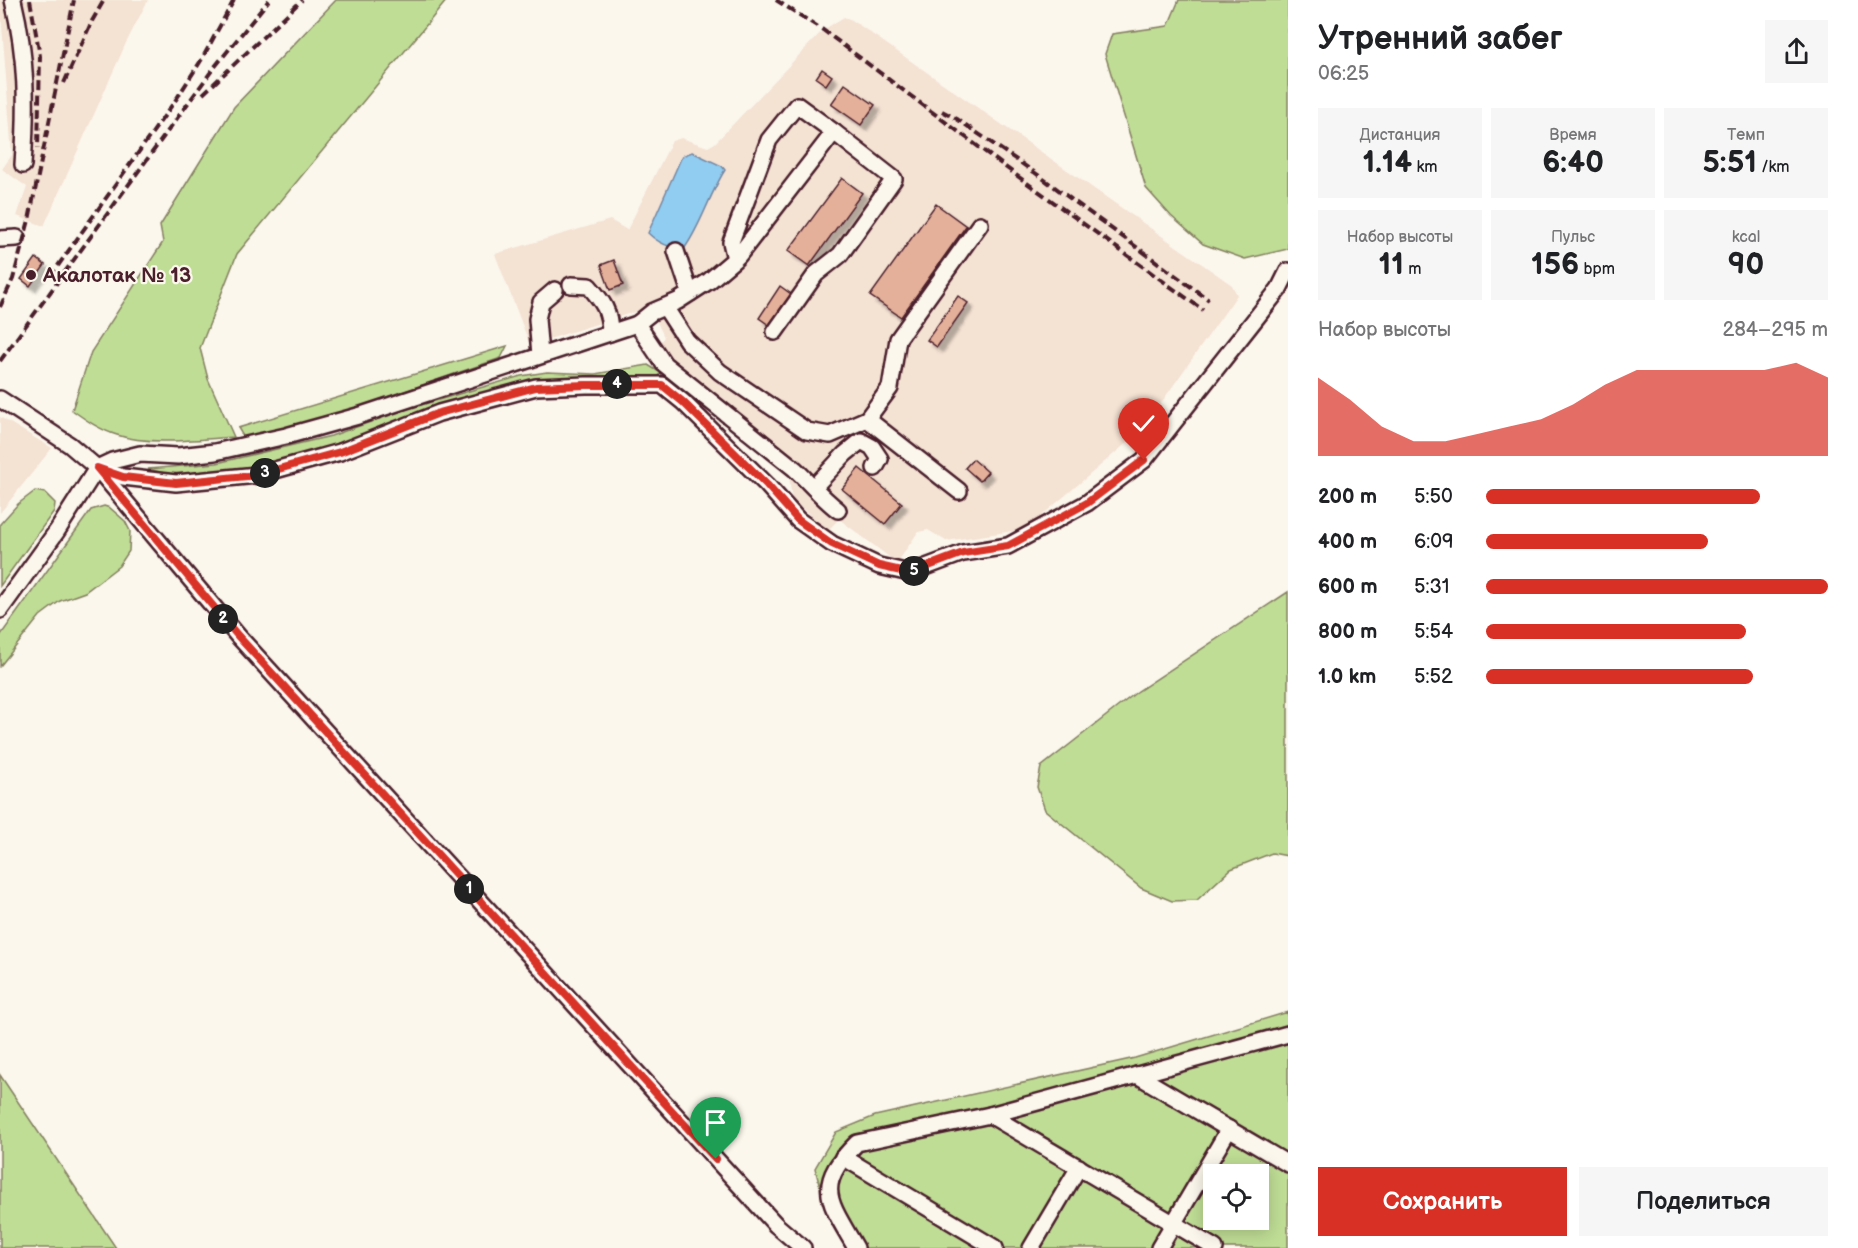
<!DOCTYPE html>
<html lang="ru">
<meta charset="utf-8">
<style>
:root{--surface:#fff;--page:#f6f6f6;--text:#202124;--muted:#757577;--accent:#d93025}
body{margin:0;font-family:"Balsamiq Sans",sans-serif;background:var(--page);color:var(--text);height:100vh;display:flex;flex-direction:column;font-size:22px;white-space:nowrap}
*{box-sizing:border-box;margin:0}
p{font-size:20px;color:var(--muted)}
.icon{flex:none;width:33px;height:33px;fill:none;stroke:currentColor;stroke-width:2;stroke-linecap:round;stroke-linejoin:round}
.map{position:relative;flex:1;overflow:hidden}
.drawer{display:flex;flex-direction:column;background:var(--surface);width:570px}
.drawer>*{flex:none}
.controls{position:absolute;left:1203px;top:1164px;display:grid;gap:12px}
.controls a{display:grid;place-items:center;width:66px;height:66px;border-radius:0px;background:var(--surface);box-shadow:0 3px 15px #0003;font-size:30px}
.pin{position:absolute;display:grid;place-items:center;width:51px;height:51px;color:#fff;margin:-62px -26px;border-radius:50% 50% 50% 0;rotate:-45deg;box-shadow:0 0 6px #0007}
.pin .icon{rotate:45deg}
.km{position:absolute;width:30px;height:30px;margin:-15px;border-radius:50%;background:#222;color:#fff;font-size:16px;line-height:30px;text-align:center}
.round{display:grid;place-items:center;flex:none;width:63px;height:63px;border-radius:0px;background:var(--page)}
.head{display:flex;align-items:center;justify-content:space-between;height:102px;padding:0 30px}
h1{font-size:33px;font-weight:700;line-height:45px}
.metrics{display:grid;grid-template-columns:repeat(3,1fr);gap:9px;height:102px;padding:6px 30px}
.metrics div{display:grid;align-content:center;border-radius:0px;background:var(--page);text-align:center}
.metrics b{font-size:30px;font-weight:700}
.metrics small{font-size:16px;font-weight:400}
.metrics p{font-size:16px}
.chart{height:168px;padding:12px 30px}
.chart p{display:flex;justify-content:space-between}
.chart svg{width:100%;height:108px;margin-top:6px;fill:var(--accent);opacity:.7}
.action{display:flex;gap:12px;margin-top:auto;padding:12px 30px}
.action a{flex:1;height:69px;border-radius:0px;background:var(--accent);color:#fff;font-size:24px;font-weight:700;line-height:69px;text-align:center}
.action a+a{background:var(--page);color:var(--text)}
ul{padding:0 30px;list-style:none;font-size:20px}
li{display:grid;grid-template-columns:96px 72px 1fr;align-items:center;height:45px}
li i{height:15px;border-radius:8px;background:var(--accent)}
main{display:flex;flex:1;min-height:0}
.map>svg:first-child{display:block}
.built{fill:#f4e2d3}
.green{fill:#bfdd95;stroke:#847e60;stroke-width:1.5;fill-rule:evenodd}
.water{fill:#90cdf1;stroke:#7487a2;stroke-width:1.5}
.building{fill:#e5b09a;stroke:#4a1f2b;stroke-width:1.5;filter:url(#shadow)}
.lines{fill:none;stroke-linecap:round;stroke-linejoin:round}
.minor-casing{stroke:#4a1f2b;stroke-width:20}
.minor{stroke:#fbf7ec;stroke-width:15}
.rail{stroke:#4a1f2b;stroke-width:4;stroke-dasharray:9 4.5;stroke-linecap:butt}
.route-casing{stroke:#fff;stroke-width:12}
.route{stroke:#d93025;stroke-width:8}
.poi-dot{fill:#4a1f2b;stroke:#fbf7ec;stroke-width:2}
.labels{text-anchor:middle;stroke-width:4.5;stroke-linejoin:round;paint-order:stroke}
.poi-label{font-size:21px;font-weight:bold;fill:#4a1f2b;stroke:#fbf7ec;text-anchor:start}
</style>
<main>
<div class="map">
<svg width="1288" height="1248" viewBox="0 0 1288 1248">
<defs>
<filter id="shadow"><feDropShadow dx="5.5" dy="5.5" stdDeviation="1.5" flood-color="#0004"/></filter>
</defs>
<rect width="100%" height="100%" fill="#fbf7ec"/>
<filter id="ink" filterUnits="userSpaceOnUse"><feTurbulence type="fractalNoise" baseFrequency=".0167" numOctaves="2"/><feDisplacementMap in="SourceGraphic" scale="12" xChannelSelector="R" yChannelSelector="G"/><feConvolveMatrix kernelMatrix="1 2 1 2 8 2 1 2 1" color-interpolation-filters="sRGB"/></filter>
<g filter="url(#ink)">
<g class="built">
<path d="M0 0H148L126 43 44 226 17 216 27 187 2 169 12 155Z"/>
<path d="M844 17 852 20 1232 285 1237 295 1142 430 1026 529 946 541 928 530 918 532 897 563 839 519 828 530 792 500 789 477 799 463 676 363 659 344 664 337 650 307 530 345 495 254 610 220 627 230 672 141 681 138 708 147 715 143 823 30Z"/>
<path d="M0 417 52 448 0 513Z"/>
</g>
<g class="green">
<path d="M336 0H447L237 254 200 348 208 379 234 437C200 439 149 446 117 435 100 430 86 420 72 410L91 352 163 242 160 226 234 107Z"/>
<path d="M1179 0H1288V249L1245 259 1203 244 1171 216 1146 188 1105 54 1112 34 1168 26Z"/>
<path d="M507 346 501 358 332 416 244 438 238 428Z"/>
<path d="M648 365 661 373 655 378 535 383 254 471 184 478 148 469 217 463 331 436 407 409 521 376 547 372 595 374Z"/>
<path d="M35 491 45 493 55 503 54 511 0 586V524L18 504Z"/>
<path d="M104 506 110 508 125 521 130 531 129 551 119 566 85 592 60 601 40 616 0 666V636L91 510Z"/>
<path d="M1288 592V856L1272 853 1231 869 1197 900 1172 901 1141 888 1045 810 1037 787 1041 767 1138 691Z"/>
<path d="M1288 1012V1248H848L825 1206 815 1168 836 1132 875 1116 1135 1058ZM1214 1174H1258V1220H1214Z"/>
<path d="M0 1075 116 1248H0Z"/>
</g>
<path class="water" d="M692 152 722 166 725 170C709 195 701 226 684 249 669 248 658 243 648 233L682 156Z"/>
<g class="building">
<path d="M822 69 832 76 826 85 816 78Z"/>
<path d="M845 84 875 105 861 125 831 104Z"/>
<path d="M842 178 862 193 809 266 788 251Z"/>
<path d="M936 204 966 226 901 317 870 296Z"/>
<path d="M36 258 45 265 30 286 21 279Z"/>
<path d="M614 260 623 285 610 290 601 265Z"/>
<path d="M780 286 791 294 769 325 759 318Z"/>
<path d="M958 296 968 303 937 347 927 340Z"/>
<path d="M973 459 988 472 980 481 965 468Z"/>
<path d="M859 468 902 503 885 524 842 489Z"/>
</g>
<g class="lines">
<g class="minor-casing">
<g id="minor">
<path d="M13 0C27 58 27 106 23 165"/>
<path d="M0 239 17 238"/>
<path d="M676 251 690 293"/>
<path d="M571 285 589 286C603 302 610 311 610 333"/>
<path d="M665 307 687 341 720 372 807 431 830 435 867 419 890 388 898 339 980 224"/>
<path d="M637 324 664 364 795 469C810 483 822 498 838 510"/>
<path d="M775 332 816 274 840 255 894 179 834 132"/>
<path d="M540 355 537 319 541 302 555 290"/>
<path d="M0 399 70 445 97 468 238 636 776 1225 803 1248"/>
<path d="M867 419 959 491"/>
<path d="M97 468 123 477 176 483 257 475 340 452 439 413 536 387 586 385H662L683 402 767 485 798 520 832 544 879 566 910 573 963 553 1008 546 1087 503 1144 460 1279 289 1288 271"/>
<path d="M97 468 112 461 140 454 178 456 215 452 286 436 358 416 637 324 652 312 678 301 709 281 735 259 739 255 834 132 797 105 769 140 731 242 735 259"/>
<path d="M814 487 845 454 861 441 872 447 880 459 875 468"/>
<path d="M0 610 57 531 97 468"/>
<path d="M1137 1075 1288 1164"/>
<path d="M843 1157 995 1248"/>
<path d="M856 1248C829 1201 813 1186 857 1143L990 1115"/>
<path d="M1031 1248 1079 1167"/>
<path d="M1159 1248 1229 1129"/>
<path d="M1215 1248 990 1115 1288 1034"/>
</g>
</g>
<use href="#minor" class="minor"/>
<g class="rail">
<path d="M30 0 40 56 38 148"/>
<path d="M776 0 823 30 1016 175 1203 310"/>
<path d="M64 83 92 21 104 0"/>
<path d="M203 94 302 0"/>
<path d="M942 111 957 119 1034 172 1209 300"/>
<path d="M50 277 177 98 202 59 234 0"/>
<path d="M0 307 13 279 29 220 74 0"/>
<path d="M0 361 213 69 269 0"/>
</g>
</g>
</g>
<g class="lines" filter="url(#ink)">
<g class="route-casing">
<path id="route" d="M716 1159 238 636 97 468 123 477 176 483 257 475 340 452 439 413 536 387 586 385H662L683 402 767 485 798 520 832 544 879 566 910 573 963 553 1008 546 1087 503 1144 460"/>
</g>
<use href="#route" class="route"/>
</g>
<circle class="poi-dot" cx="31" cy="275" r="6"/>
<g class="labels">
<g class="poi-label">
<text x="43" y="282">Акалотак № 13</text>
</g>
</g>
</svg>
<div class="controls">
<a><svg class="icon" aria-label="locate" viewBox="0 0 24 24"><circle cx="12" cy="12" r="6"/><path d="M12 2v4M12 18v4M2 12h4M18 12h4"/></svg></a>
</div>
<div class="pin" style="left:716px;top:1159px;background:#1e9e55"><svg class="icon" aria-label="arrive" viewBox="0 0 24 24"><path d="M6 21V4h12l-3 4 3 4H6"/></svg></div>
<div class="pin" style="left:1144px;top:460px;background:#d93025"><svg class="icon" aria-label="check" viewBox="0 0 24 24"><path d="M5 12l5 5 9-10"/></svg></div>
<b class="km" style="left:469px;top:889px">1</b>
<b class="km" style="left:223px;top:619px">2</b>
<b class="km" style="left:265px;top:473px">3</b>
<b class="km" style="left:617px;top:384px">4</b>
<b class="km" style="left:914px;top:571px">5</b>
</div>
<section class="drawer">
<div class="head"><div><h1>Утренний забег</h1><p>06:25</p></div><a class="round"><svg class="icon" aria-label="share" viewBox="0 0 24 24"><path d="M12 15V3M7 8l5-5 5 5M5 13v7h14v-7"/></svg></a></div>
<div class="metrics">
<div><p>Дистанция</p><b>1.14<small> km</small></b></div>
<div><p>Время</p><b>6:40</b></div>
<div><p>Темп</p><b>5:51<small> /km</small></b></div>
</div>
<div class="metrics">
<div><p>Набор высоты</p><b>11<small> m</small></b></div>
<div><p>Пульс</p><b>156<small> bpm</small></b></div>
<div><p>kcal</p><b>90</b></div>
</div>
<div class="chart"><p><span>Набор высоты</span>284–295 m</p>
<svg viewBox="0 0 160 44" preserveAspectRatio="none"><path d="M0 44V12L10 21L20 32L30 38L40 38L50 35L60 32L70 29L80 23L90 15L100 9L110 9L120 9L130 9L140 9L150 6L160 12V44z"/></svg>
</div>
<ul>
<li><b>200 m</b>5:50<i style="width:80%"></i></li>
<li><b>400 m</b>6:09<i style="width:65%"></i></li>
<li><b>600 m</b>5:31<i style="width:100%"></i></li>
<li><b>800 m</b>5:54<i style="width:76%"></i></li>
<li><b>1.0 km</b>5:52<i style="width:78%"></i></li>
</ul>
<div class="action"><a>Сохранить</a><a>Поделиться</a></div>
</section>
</main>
